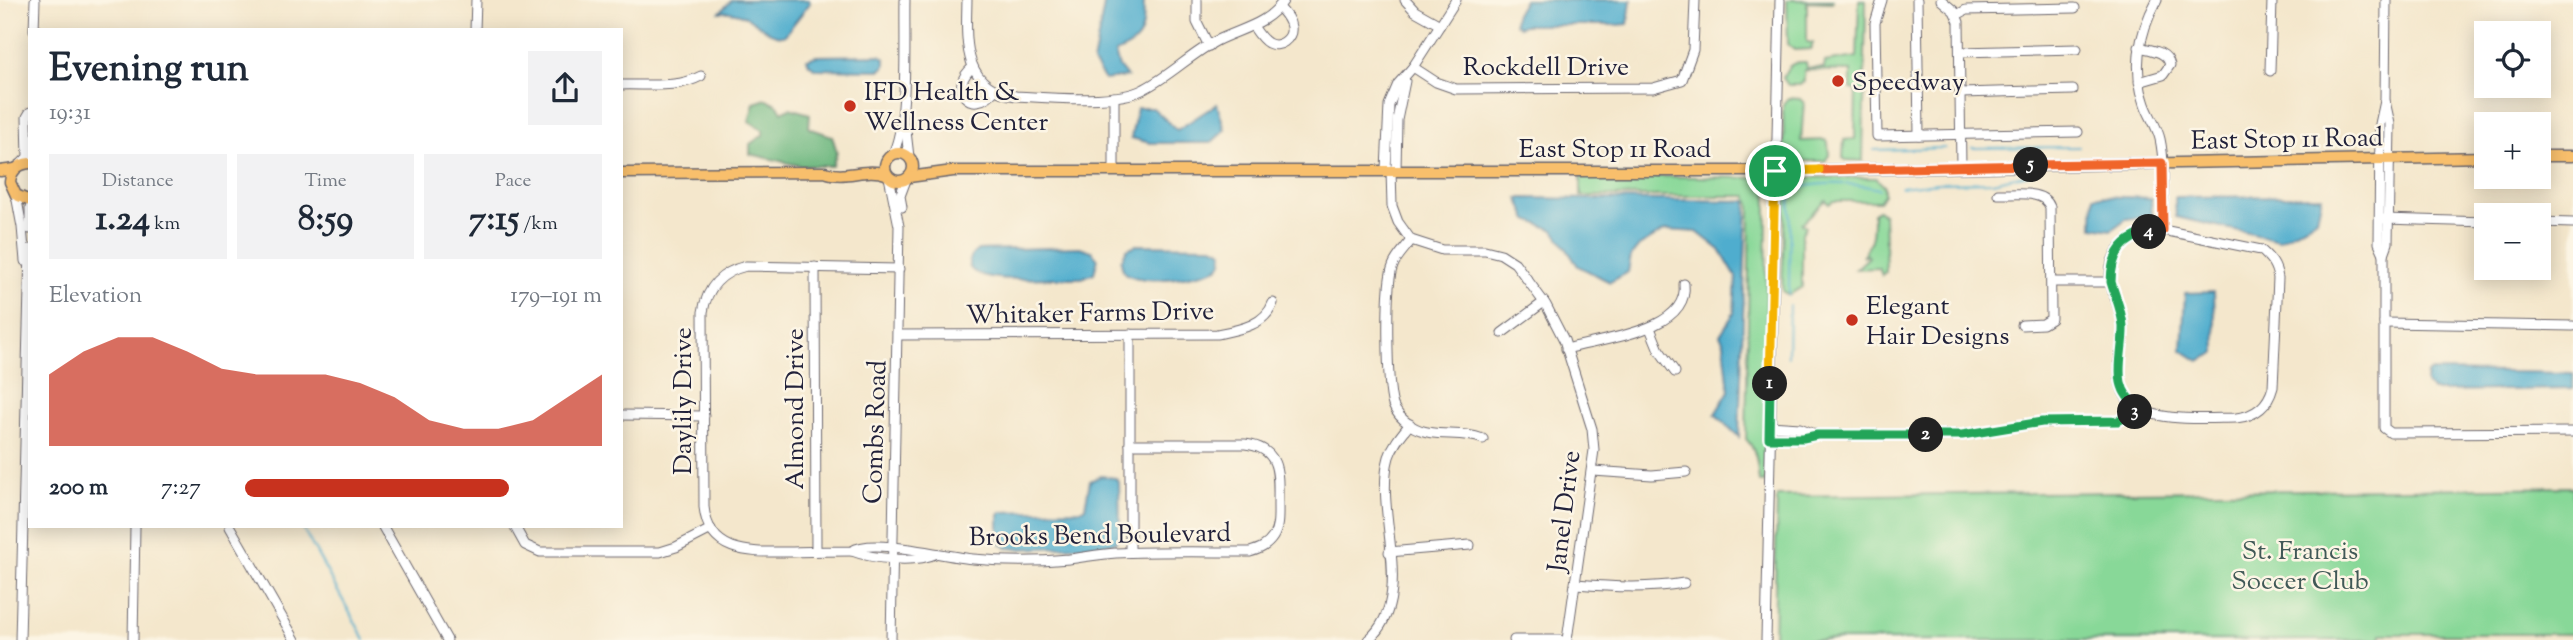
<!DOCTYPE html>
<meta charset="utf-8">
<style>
:root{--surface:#fff;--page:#f2f2f3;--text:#1f2937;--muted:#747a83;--accent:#c8321e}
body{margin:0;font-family:"Sorts Mill Goudy",serif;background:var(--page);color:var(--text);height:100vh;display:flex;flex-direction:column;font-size:26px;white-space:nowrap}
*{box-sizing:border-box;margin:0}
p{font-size:23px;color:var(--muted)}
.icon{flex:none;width:38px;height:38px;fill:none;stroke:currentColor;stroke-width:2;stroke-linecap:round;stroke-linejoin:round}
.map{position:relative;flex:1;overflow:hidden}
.panel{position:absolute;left:28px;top:28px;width:595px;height:500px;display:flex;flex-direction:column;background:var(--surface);border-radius:0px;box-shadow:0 4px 18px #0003}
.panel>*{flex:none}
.tools{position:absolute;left:2474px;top:21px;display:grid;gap:14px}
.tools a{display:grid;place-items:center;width:77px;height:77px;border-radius:0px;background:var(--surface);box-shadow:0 4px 18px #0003;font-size:35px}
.pin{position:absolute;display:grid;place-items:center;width:60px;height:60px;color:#fff;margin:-30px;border:4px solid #fff;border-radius:50%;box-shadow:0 2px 7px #0007}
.km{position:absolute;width:35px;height:35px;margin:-18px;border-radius:50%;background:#222;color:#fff;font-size:19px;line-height:35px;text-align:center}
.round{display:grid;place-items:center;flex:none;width:74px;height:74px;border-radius:0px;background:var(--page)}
.summary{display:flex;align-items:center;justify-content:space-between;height:119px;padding:0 21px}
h1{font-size:38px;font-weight:700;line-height:52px}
.metrics{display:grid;grid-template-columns:repeat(3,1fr);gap:10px;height:119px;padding:7px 21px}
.metrics div{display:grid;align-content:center;border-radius:0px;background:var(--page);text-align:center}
.metrics b{font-size:35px;font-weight:700}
.metrics small{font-size:19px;font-weight:400}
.metrics p{font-size:19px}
.chart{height:196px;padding:14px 21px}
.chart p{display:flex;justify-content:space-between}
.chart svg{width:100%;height:126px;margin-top:7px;fill:var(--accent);opacity:.7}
ul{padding:0 21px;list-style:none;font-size:23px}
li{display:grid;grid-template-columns:112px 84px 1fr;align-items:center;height:52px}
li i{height:18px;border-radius:9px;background:var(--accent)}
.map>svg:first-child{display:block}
.green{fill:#88d898;stroke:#557d6a;stroke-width:2}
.forest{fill:#6eb880;stroke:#486d5e;stroke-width:2}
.water{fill:#50adce;stroke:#396884;stroke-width:2}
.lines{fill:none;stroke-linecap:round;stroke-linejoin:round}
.stream{stroke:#50adce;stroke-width:2}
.minor-casing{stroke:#6c676e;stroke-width:11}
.major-casing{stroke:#6c676e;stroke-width:13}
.minor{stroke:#fff;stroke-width:9}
.major{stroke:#f8bf6c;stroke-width:10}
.split-1-casing{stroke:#fff;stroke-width:14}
.split-2-casing{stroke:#fff;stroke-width:14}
.split-3-casing{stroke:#fff;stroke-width:14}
.split-4-casing{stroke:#fff;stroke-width:14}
.split-5-casing{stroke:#fff;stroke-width:14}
.split-6-casing{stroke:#fff;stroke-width:14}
.split-7-casing{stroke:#fff;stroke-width:14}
.split-1{stroke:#f5b400;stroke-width:9}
.split-2{stroke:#22a559;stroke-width:9}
.split-3{stroke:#22a559;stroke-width:9}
.split-4{stroke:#22a559;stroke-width:9}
.split-5{stroke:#f0652b;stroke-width:9}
.split-6{stroke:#f0652b;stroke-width:9}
.split-7{stroke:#f5b400;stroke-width:9}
.poi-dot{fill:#c8321e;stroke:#fcf5e5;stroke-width:2.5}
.labels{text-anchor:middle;stroke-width:5;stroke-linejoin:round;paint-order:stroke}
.street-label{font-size:26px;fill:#22223b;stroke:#fcf5e5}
.poi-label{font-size:26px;fill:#22223b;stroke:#fcf5e5;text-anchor:start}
.park-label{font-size:26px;fill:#415957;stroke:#fcf5e5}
</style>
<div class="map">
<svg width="2573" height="640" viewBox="0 0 2573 640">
<rect width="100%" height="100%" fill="#fcf5e5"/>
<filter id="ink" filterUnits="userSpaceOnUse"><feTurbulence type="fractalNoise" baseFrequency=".0143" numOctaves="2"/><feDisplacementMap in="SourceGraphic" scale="14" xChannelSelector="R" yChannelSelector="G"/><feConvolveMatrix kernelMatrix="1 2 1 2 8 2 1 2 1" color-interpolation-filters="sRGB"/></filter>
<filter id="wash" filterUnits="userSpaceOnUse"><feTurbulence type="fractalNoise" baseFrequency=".00686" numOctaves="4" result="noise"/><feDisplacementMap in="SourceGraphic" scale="28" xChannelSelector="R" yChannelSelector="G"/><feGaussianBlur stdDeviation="1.57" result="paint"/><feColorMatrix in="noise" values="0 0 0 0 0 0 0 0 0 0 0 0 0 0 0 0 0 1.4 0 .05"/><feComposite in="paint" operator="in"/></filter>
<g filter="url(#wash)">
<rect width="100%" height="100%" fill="#f4e7cc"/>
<g class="green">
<path d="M1787 0H1833L1832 2 1807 1V42L1813 43 1811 49 1794 50 1788 44Z"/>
<path d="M1859 0H1866L1863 161 1846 160 1843 158 1844 140 1855 139 1856 90 1851 89V71L1804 70V81L1800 85H1788L1783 78C1787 66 1793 61 1806 62L1807 68H1824L1825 62 1857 57Z"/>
<path d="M1788 98 1800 99 1804 102 1801 141 1825 140 1828 143 1829 155 1825 161H1789L1784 159 1783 104Z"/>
<path d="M1581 175 1754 178 1764 181 1767 186 1765 482H1759C1757 466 1758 451 1746 439L1750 205 1747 196H1581Z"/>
<path d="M1794 177 1876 178 1884 186V195L1879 201H1833L1829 204 1826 200 1802 223 1806 226 1802 233V287L1789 295 1782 291 1785 187 1790 179Z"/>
<path d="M1878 210 1884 215 1886 272 1882 276 1879 268 1856 269 1869 257 1866 254 1862 256C1874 242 1873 230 1873 213Z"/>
<path d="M2573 487V634H2381L2380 640H1774L1777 496Z"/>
</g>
<path class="forest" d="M766 99 778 105 782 112 790 108 810 114 809 128 832 136 837 152 832 166H801L750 154V144L763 135V130L749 121 754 103Z"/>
<g class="water">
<path d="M732 0H809L810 3 784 36C762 37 753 9 720 12Z"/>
<path d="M1105 0H1144C1143 30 1146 42 1115 53L1119 67 1127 77 1105 80 1093 63Z"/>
<path d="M1524 0H1631L1628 24 1617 25H1524L1519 27 1514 23 1515 16Z"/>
<path d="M880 55 885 58V66L881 70 816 69 809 64 807 59 816 56Z"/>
<path d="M1217 104 1225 130 1211 143H1150L1131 138 1137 108H1153L1177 130Z"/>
<path d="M2094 196 2151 198 2152 216 2126 219 2111 230 2093 227Z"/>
<path d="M2322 196 2317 219 2279 240 2176 217 2175 197Z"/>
<path d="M1518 198 1747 201 1739 437 1715 414 1729 391 1724 343 1720 335 1734 313 1736 277 1720 250 1697 232 1666 230 1639 246 1631 256 1628 272 1610 282 1578 266 1554 230 1528 220Z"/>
<path d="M1136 245 1213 246 1223 251 1222 262 1219 267C1200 277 1139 287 1123 271L1121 261 1127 249Z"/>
<path d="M1080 247 1092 251 1098 259 1094 273 1082 278C1072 278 1063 278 1054 278 1038 278 970 284 969 264 969 257 973 254 978 250Z"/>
<path d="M2214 292 2216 353 2199 361 2182 350 2185 293Z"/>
<path d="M2432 371 2573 373V389L2433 391 2426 384 2427 374Z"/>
<path d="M1101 476 1115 478 1119 482 1120 529 1116 542 1105 545 1020 549 1007 548 999 542V515L1001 512 1080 510 1085 507 1090 481Z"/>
</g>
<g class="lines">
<g class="stream">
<path d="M1972 148 2079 147"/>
<path d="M1874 150 1945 148"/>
<path d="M1901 187 1938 183 1992 182 2033 173"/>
<path d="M1789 295 1790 195C1804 178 1859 184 1879 189"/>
<path d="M1788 357 1789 306"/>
<path d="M302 527 365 640"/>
</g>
</g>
</g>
<g filter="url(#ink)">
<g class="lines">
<g class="minor-casing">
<g id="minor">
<path d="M967 0C966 42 962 88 1016 96 1049 98 1117 104 1144 89 1170 76 1191 54 1216 41 1242 28 1267 25 1284 0"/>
<path d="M1197 0V22L1209 46"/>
<path d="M1405 0 1415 11 1440 25"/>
<path d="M1882 0 1875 23 1877 136 2078 132"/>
<path d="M1917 0 1919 135"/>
<path d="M1941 0 1954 11 1959 22 1961 166"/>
<path d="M2157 0C2139 33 2132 68 2145 104 2149 116 2157 126 2160 139 2166 166 2162 202 2163 230"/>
<path d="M1957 15 1966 10 2075 8"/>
<path d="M1253 26C1257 32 1262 40 1268 43 1279 49 1293 39 1291 27 1290 19 1284 13 1279 7"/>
<path d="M34 30 35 0"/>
<path d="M475 30 476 0"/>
<path d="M2139 47C2151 50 2167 51 2170 65L2163 75 2139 82"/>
<path d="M1960 52 2077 49"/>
<path d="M973 67C946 89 972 117 995 90"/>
<path d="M1413 67 1436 82 1456 89 1653 88 1682 80 1693 50 1695 0"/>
<path d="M2270 71 2272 0"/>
<path d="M621 85C647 84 677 89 701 76"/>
<path d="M1960 93 2073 90"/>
<path d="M1114 97V171"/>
<path d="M2385 101 2390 124 2388 243 2384 254 2379 243 2380 124Z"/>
<path d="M2385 101 2386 0"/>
<path d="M902 123 906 131 909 157"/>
<path d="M892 155C909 126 904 37 905 0"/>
<path d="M19 166 28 157 27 117 30 112"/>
<path d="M1386 170 1389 105 1398 84 1413 67 1456 0"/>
<path d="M1391 170 1392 206 1398 222 1411 240 1442 250H1485L1501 254 1515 263 1546 305 1564 340 1592 429 1594 450 1567 640"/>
<path d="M1396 170 1397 120 1405 81"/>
<path d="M889 177 899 226 891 640"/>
<path d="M1998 194C2014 195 2044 189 2050 207L2051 319 2043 324 2022 325"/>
<path d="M16 195 22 227 25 261"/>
<path d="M902 207 900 196 906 180"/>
<path d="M30 208V229"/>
<path d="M2384 219 2487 222"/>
<path d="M2539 222 2573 223"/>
<path d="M2163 230 2261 250C2271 259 2276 265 2278 278L2273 387C2268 406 2255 416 2236 418 2208 418 2151 423 2131 403 2110 382 2124 350 2123 325 2121 310 2114 298 2111 284 2105 249 2133 232 2163 230Z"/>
<path d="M1411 240C1406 248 1396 257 1393 266 1385 284 1387 386 1393 405 1396 413 1403 420 1410 425 1433 440 1459 429 1483 439"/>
<path d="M2384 254V428L2391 433 2573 432"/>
<path d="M815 267 816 551"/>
<path d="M899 269 746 266C721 272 707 287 703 312L704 507C709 557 755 552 793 552 813 551 832 551 852 551 872 537 947 557 973 559 1004 562 1038 562 1069 559 1085 557 1101 554 1116 553 1161 551 1206 552 1250 552 1260 549 1267 546 1273 537 1279 527 1278 516 1278 504 1278 476 1282 448 1245 444H1130"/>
<path d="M2052 282H2111"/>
<path d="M2384 323 2573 326"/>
<path d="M1650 328 1659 350 1675 372"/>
<path d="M1502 333 1544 302"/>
<path d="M1130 334V552"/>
<path d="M898 335 1217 334C1237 330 1265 326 1273 303"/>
<path d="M1566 349C1599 339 1690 332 1684 284"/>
<path d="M621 415 704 416"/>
<path d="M1769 426 1800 428 1817 435"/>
<path d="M1769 438H1803L1817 435H1962L2042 422 2118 421 2140 409"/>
<path d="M1593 471 1652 475 1686 472"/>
<path d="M230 527 295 640"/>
<path d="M383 527 447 640"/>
<path d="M515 527 525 545 540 552H660L676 547 711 529"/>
<path d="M852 551C872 559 916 563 935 554"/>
<path d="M1389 552 1470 545"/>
<path d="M1576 584C1613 587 1647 589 1684 583"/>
<path d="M20 640 30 249"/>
<path d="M133 640 135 527"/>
<path d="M1368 640C1418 598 1373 513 1389 457 1393 444 1402 434 1410 424"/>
<path d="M1514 640H1560"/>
<path d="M1766 640 1780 0"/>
</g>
</g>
<g class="major-casing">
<g id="major">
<circle cx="899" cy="167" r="14"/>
<path d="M2539 156H2573"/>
<path d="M30 163C18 164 11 171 10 182L16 195 30 201"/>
<path d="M0 171 15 169"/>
<path d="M621 173 825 172C845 180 865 167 886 174"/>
<path d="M909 177 953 171H1775L2487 157"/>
</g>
</g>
<use href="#minor" class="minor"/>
<use href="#major" class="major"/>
</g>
</g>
<g class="lines" filter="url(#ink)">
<g class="split-1-casing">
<path id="split-1" d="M1770 384 1775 171"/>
</g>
<g class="split-2-casing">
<path id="split-2" d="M1770 384 1769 438H1803L1817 435H1926"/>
</g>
<g class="split-3-casing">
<path id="split-3" d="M1926 435H1962L2042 422 2118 421 2135 412"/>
</g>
<g class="split-4-casing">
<path id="split-4" d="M2135 412 2140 408C2108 388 2124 357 2123 326 2122 311 2115 296 2111 282 2111 255 2122 238 2149 232"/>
</g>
<g class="split-5-casing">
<path id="split-5" d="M2031 165 2162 163 2163 230 2149 232"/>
</g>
<g class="split-6-casing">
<path id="split-6" d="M1819 170 2031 165"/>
</g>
<g class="split-7-casing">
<path id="split-7" d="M1775 171 1819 170"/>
</g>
<use href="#split-1" class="split-1"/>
<use href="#split-2" class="split-2"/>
<use href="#split-3" class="split-3"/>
<use href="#split-4" class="split-4"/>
<use href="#split-5" class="split-5"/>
<use href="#split-6" class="split-6"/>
<use href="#split-7" class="split-7"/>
</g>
<g class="poi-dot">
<circle cx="1838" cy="81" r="7"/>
<circle cx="850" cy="106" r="7"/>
<circle cx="1852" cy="320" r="7"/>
</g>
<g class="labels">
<g class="street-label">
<text x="1546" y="75">Rockdell Drive</text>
<text transform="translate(2287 138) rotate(-1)" y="9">East Stop 11 Road</text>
<text x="1615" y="157">East Stop 11 Road</text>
<text transform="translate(1090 312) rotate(-1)" y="9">Whitaker Farms Drive</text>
<text transform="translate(682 401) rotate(-90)" y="9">Daylily Drive</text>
<text transform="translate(794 409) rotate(-90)" y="9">Almond Drive</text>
<text transform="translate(874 432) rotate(-88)" y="9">Combs Road</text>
<text transform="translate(1563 511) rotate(-83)" y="9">Janel Drive</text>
<text transform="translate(1100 534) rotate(-1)" y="9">Brooks Bend Boulevard</text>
</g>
<g class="poi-label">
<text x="1852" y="90">Speedway</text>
<text x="864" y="100">IFD Health &amp;<tspan x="864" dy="30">Wellness Center</tspan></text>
<text x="1866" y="314">Elegant<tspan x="1866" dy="30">Hair Designs</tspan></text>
</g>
<g class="park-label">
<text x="2300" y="559">St. Francis<tspan x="2300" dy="30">Soccer Club</tspan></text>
</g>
</g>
</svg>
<div class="tools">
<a><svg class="icon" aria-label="locate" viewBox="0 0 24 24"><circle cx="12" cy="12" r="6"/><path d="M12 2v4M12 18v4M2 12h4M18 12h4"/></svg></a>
<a>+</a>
<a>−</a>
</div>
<div class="pin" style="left:1775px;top:171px;background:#1e9e55"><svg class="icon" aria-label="arrive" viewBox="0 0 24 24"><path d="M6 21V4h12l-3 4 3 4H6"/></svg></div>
<b class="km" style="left:1770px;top:384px">1</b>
<b class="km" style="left:1926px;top:435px">2</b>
<b class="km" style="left:2135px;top:412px">3</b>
<b class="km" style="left:2149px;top:232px">4</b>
<b class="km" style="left:2031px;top:165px">5</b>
<section class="panel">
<div class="summary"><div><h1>Evening run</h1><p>19:31</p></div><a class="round"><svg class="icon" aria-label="share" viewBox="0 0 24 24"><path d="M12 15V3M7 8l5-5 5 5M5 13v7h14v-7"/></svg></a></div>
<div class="metrics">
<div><p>Distance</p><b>1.24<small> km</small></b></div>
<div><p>Time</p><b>8:59</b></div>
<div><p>Pace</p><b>7:15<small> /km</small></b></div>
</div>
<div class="chart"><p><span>Elevation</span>179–191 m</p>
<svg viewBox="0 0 160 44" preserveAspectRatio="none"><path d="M0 44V19L10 11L20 6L30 6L40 11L50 17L60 19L70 19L80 19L90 22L100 27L110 35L120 38L130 38L140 35L150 27L160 19V44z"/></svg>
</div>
<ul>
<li><b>200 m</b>7:27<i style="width:74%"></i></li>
</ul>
</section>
</div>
